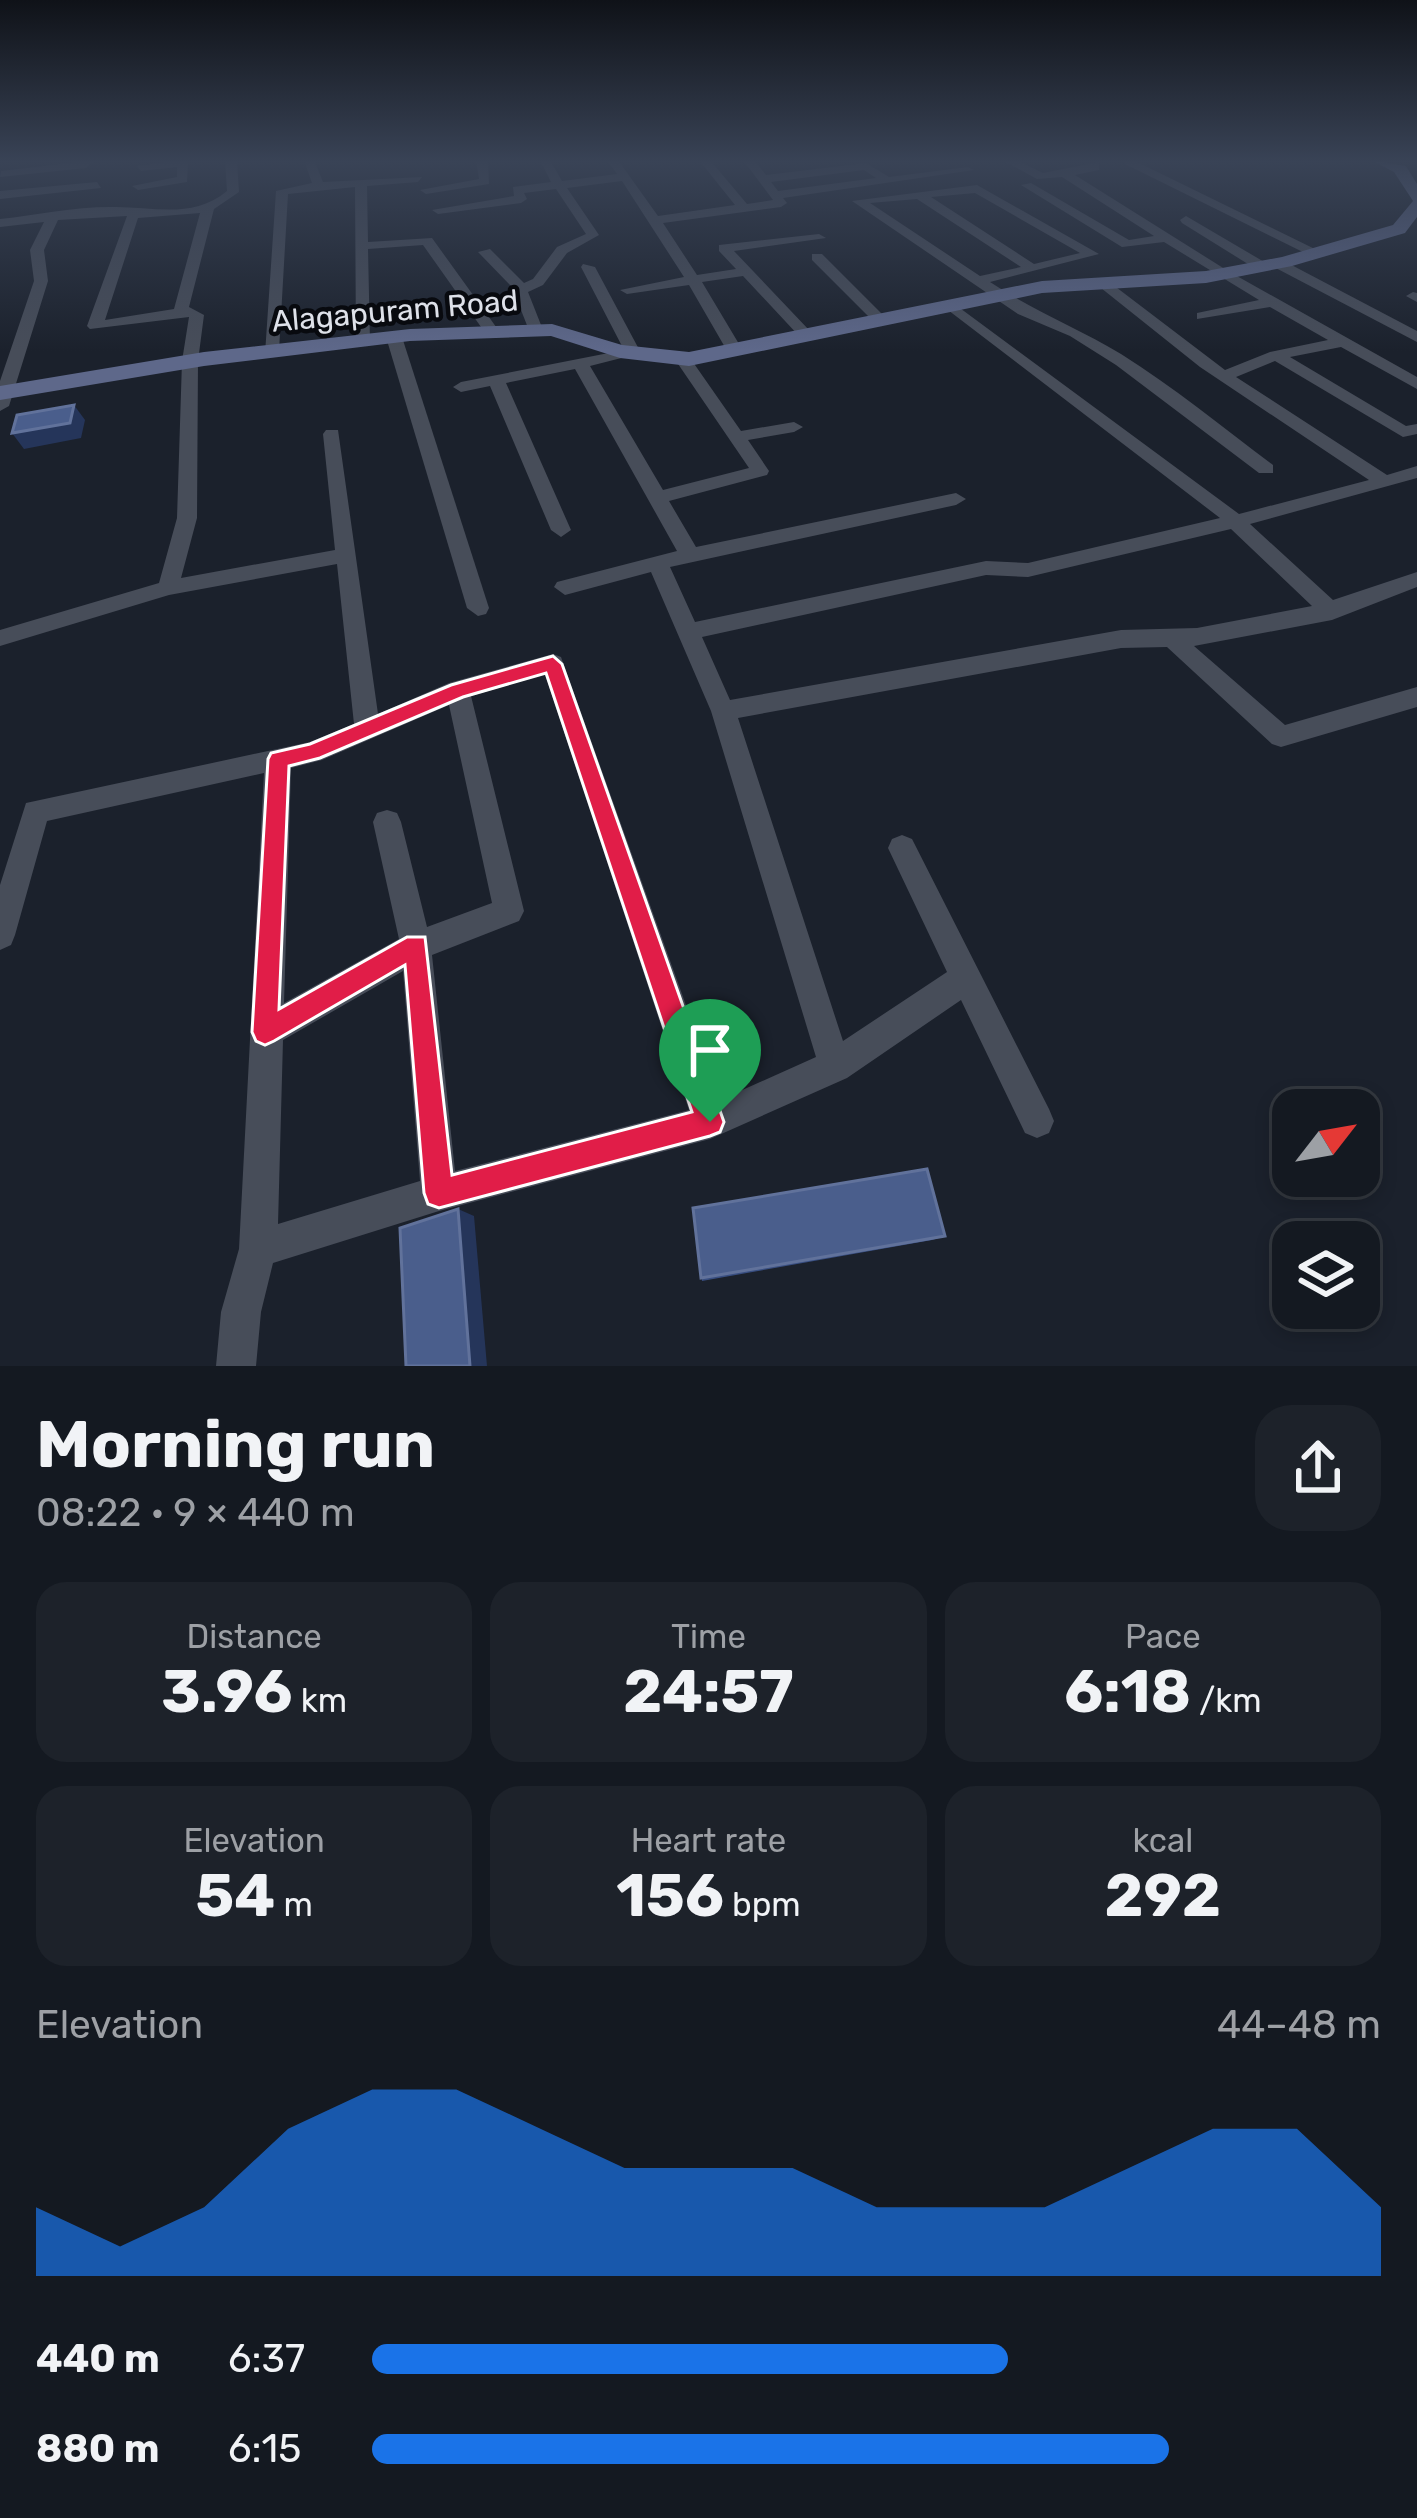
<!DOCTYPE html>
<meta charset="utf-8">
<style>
:root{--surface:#141921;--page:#1d222a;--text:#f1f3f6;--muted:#9da0a5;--line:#33383f;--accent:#1a73e8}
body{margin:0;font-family:Rubik,sans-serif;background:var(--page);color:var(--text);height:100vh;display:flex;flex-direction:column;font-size:45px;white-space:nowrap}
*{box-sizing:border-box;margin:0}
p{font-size:39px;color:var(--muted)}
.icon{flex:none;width:66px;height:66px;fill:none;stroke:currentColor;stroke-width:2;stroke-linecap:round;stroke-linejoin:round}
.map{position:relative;height:1366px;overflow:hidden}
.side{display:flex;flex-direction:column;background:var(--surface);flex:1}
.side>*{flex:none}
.needle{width:78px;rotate:59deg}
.buttons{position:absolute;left:1272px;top:1089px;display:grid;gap:24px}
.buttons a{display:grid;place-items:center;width:108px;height:108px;border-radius:24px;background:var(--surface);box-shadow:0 6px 18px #0003,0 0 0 3px var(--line);font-size:60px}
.pin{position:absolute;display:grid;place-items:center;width:102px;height:102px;color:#fff;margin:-123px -51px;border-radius:50% 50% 50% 0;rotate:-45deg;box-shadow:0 0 12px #0007}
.pin .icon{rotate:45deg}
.round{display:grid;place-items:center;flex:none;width:126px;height:126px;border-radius:36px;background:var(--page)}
.overview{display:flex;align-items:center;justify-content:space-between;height:204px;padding:0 36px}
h1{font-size:66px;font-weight:700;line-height:90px}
.stats{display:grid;grid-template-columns:repeat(3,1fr);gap:18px;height:204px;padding:12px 36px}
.stats div{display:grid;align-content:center;border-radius:30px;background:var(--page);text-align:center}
.stats b{font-size:60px;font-weight:700}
.stats small{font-size:33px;font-weight:400}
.stats p{font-size:33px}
.chart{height:336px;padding:24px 36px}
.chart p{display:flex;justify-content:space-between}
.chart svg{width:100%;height:216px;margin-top:12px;fill:var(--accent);opacity:.7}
ul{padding:0 36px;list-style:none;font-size:39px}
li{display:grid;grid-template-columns:192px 144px 1fr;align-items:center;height:90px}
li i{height:30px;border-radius:15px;background:var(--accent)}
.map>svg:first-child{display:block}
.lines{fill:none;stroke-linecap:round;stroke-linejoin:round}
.minor{fill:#474d59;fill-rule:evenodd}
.secondary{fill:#5e688a;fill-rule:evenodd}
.wall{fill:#384e81}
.shaded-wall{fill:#25355a}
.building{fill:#4a5e8c;stroke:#61729b;stroke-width:3}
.route{fill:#e11d48;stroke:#fff;stroke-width:3;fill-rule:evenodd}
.labels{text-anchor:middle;stroke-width:9;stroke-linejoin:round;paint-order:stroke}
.far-street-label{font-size:30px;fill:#dee1e9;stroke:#080a0f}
</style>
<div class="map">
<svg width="1417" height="1366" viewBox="0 0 1417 1366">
<rect width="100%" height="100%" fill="#1b212c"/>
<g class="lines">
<g class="minor">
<path d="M95 160 86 168 0 177 1 171Z"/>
<path d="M181 160 188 163 187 182 138 190 132 186 177 177V167L141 171 137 166Z"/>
<path d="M225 160H237L239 192 214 209 189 307 204 315 198 361 197 518 181 578 335 550 323 434 326 430H338L378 714 449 683 553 654 561 657 720 1100 816 1057 711 711 651 572 565 595 554 587 557 582 677 551 575 369 506 383 571 530 561 537 551 530 490 386 461 392 453 387 461 382 624 350 581 267 583 264 595 267 641 353 590 366 663 490 749 468 674 358 676 355H688L741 431 794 422 803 427 794 432 748 440 769 471 767 475 669 501 696 547 956 493 966 499 956 505 670 567 695 622 986 561 1028 563 1220 518 944 307 942 304 949 300 1239 514 1369 480 1200 367 1096 284 1108 281 1225 370 1270 352 1328 340 1270 307 1197 319V313L1259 300 1164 242 1122 247 1021 185 1031 183 1129 240 1154 236 1062 177 1037 179 1002 160H1016L1043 173 1099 162V170L1075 175 1228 271 1417 377V389L1341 347 1290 357 1406 426 1417 424V434L1403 437 1275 361 1236 377 1387 475 1417 466V478L1250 524 1333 600 1417 572V587L1332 620 1194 646 1285 725 1417 687V707L1281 747 1272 744 1167 647 1121 648 738 718 843 1041 947 972 888 848 892 839 902 835 912 839 1049 1109 1054 1121 1049 1133 1037 1138 1025 1133 961 1000 847 1078 710 1139 439 1211 273 1263 261 1312 256 1366H216L221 1312 239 1249 264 773 47 821 15 935 11 945 0 950V885L26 803 310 742 354 724 337 564 169 595 0 646V630L159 583 177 518 182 361 189 317 90 329 87 326 127 216 58 220 44 250 48 281 9 406 0 411V381L34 281 30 250 44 222 0 227V219C38 215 78 206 116 207 155 207 193 219 227 191ZM200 213 174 309 105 320 138 218ZM1231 529 1312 606 1197 628 1121 630 730 700 702 637 986 575 1028 577ZM545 674 689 1110 455 1171 432 955 519 921 524 911 471 696ZM449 705 492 903 427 927 401 822 397 813 387 810 377 813 373 822 399 939 284 1003 291 768 322 760ZM403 971 420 1181 278 1224 283 1040Z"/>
<path d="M304 160H314L323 182 422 177 418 182 367 186 368 242 432 238 499 331 496 334H486L423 245 368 249 370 341 356 344 355 187 288 194 279 351 265 354 276 191 312 183Z"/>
<path d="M476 160H488L489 184 426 194 420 190 479 179Z"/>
<path d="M540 160H550L562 181 617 174 607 160H618L658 216 735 205 699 160H710L747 204 773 200 743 160H754L766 175 866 163 889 177 968 167 974 170 783 198 787 203 781 207 663 223 697 275 736 269 719 251V245L819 234 826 238 734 251 809 330V336H799L743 276 702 282 742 349 734 354 726 349 689 285 627 294 620 290 684 277 622 181 567 188 599 235 567 253 543 285 528 292 543 330 530 333 512 287 478 252 490 249 524 283 533 279 557 247 586 234 556 189 524 193 527 199 521 203 438 214 432 210 514 196 513 187 551 182ZM864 170 876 178 778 191 771 182Z"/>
<path d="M1125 160H1133L1323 253 1311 256 1125 164Z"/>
<path d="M97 182 101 188 0 199V191Z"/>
<path d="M977 185 1099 254 990 282C1032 310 1078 328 1121 354 1174 387 1223 428 1273 465V473H1259L1116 365 1070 336 1018 314 852 201ZM975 193 1080 253 1034 264 931 197ZM917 199 1021 267 980 276 870 203Z"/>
<path d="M1186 216 1266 263 1268 266 1256 269 1182 223 1180 220Z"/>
<path d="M812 254H822L883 315V321H873L812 260Z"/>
<path d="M1272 260H1282L1417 331V342L1272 266Z"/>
<path d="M1413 292 1417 293V302L1406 296Z"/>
<path d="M389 334 402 337 489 608 486 614 478 616 467 608 386 337Z"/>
</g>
<path class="secondary" d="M1371 160 1406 166 1417 184V217L1405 233 1292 266 1206 283 1042 293 689 366 620 358 551 336 410 341 204 366 0 400V386L204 352 410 329 552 324 622 345 689 352 1042 281 1206 271 1282 257 1393 225 1413 201 1394 172Z"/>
</g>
<path class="wall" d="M693 1208 945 1236 932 1240 702 1281Z"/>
<g class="shaded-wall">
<path d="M74 405 85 420 81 438 24 449 12 433Z"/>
<path d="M458 1209 474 1216 487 1366H470Z"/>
</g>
<g class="building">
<path d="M74 405 70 423 12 433 17 415Z"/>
<path d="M927 1169 945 1236 701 1278 693 1208Z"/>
<path d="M458 1209 470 1366H406L400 1228Z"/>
</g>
<linearGradient id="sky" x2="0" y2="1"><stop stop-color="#0f1218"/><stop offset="0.46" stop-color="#394356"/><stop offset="1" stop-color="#394356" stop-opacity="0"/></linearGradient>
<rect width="1417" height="351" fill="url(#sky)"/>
<path class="route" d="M553 656 562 664 724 1122 720 1132 710 1136 439 1208 428 1204 424 1193 405 965 274 1041 265 1045 256 1041 252 1032 268 759 271 753 310 744 451 685ZM546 673 692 1112 452 1175 425 937H407L279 1009 289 766 320 758 463 697Z"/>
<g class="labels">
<g class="far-street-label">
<text transform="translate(395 311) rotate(-5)" y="10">Alagapuram Road</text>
</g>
</g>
</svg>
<div class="buttons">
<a><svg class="needle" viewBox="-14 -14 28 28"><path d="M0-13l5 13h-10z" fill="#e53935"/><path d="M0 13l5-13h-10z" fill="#9da0a5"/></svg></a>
<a><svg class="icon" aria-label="layers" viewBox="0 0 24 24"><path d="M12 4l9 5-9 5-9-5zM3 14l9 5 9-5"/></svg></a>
</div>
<div class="pin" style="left:710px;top:1122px;background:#1e9e55"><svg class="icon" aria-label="arrive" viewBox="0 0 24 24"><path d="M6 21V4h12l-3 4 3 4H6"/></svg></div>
</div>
<section class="side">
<div class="overview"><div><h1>Morning run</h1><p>08:22 · 9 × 440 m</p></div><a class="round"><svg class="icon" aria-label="share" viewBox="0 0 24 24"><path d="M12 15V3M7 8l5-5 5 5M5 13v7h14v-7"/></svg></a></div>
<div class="stats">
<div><p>Distance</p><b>3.96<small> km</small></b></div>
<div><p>Time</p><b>24:57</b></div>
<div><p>Pace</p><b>6:18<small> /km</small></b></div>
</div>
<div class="stats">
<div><p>Elevation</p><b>54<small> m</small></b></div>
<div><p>Heart rate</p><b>156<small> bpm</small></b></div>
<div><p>kcal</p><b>292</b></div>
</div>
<div class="chart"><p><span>Elevation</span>44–48 m</p>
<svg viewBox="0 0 160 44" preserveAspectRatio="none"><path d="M0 44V30L10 38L20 30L30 14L40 6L50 6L60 14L70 22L80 22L90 22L100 30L110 30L120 30L130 22L140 14L150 14L160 30V44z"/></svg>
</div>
<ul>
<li><b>440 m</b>6:37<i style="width:63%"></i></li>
<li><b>880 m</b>6:15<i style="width:79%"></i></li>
</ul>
</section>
